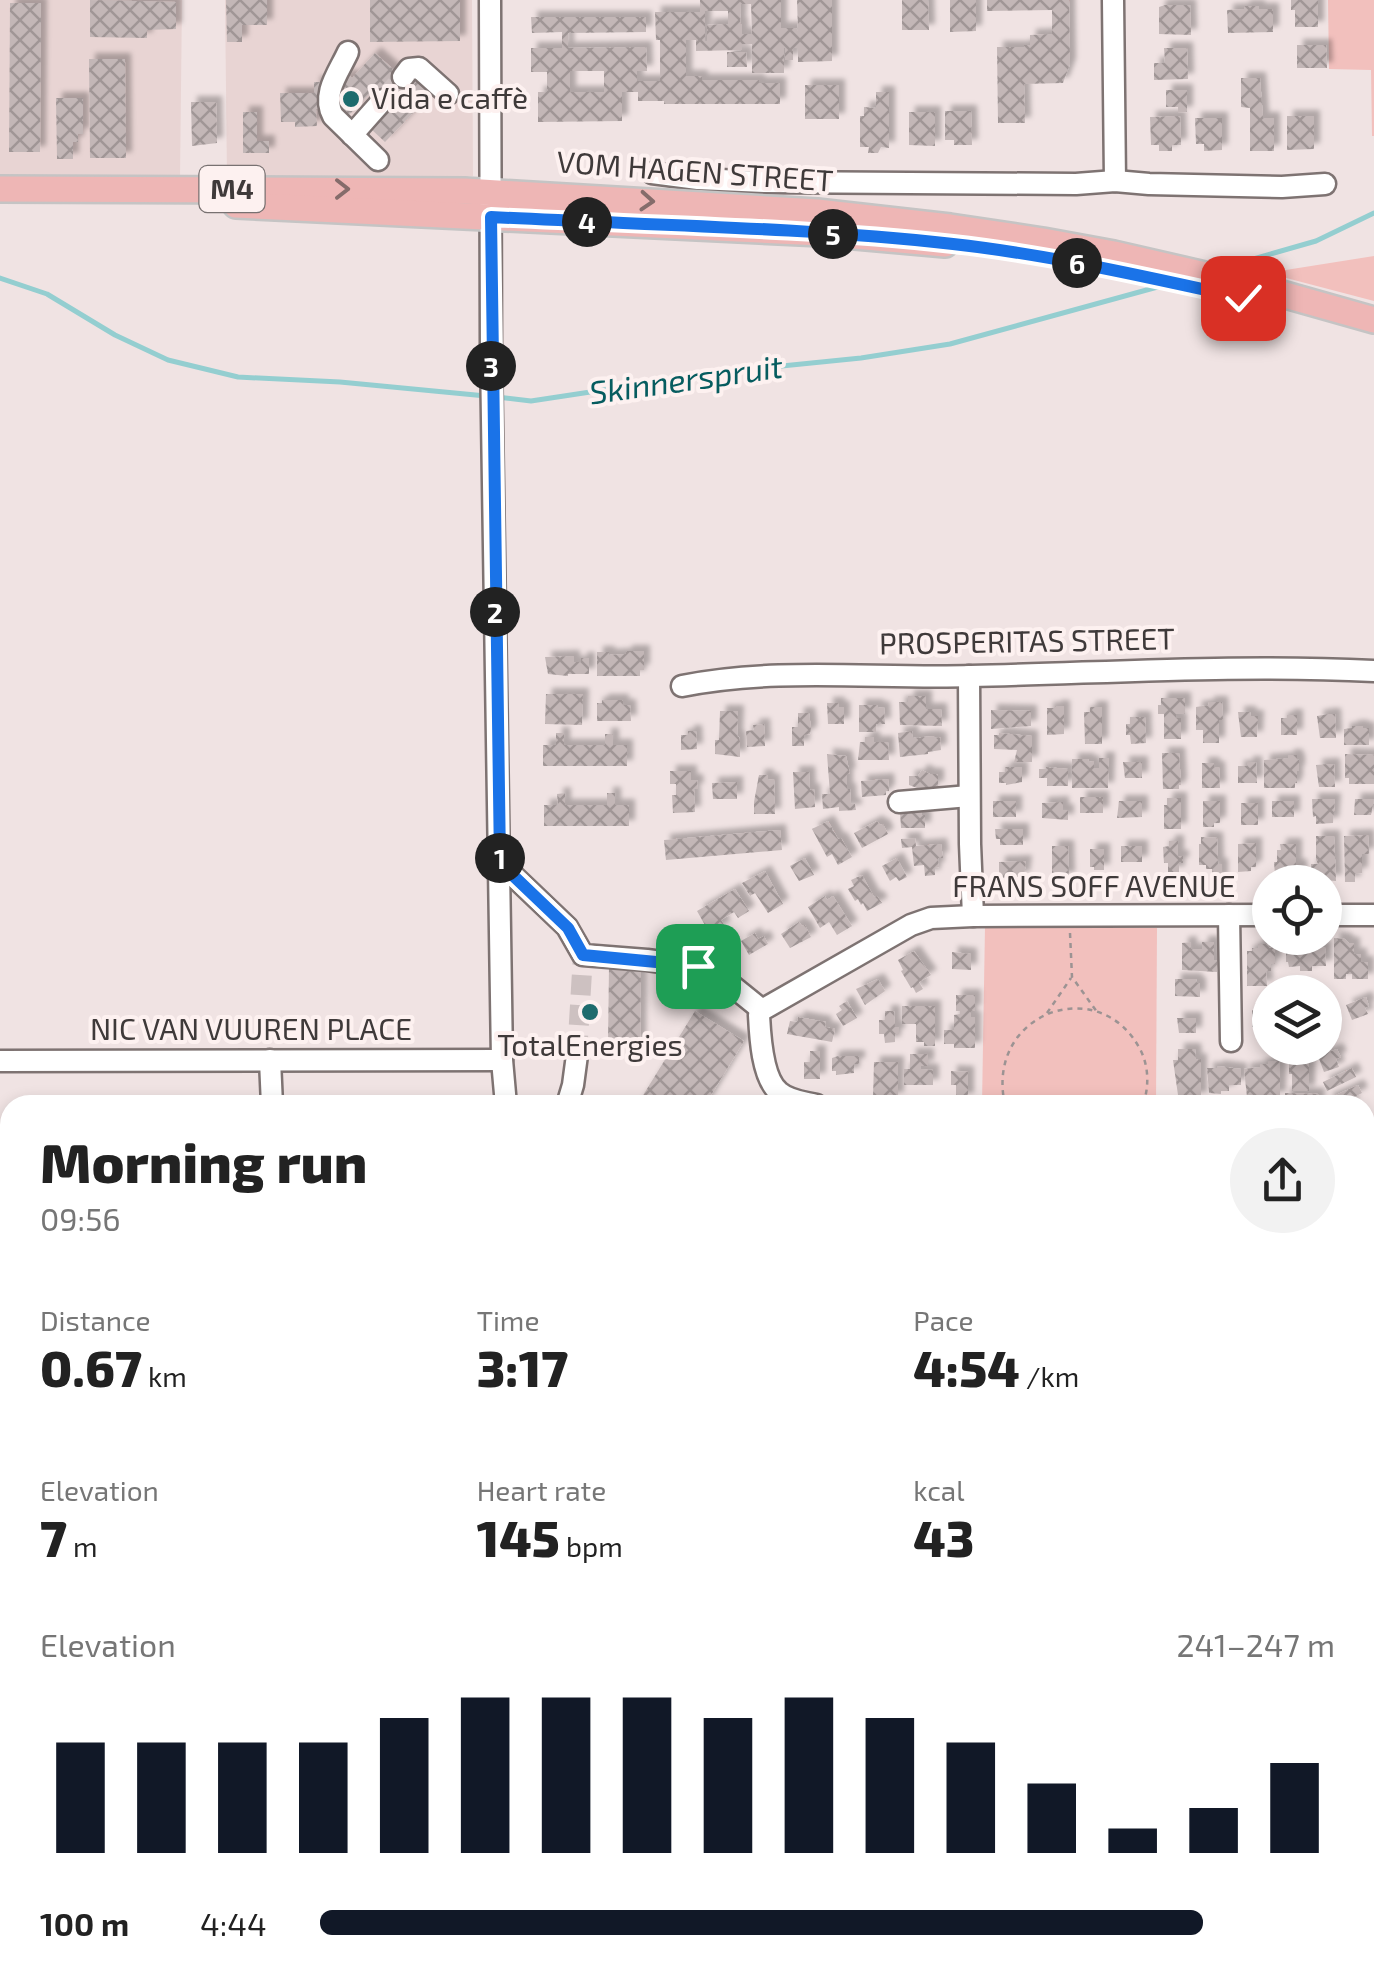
<!DOCTYPE html>
<meta charset="utf-8">
<style>
:root{--surface:#fff;--page:#f2f2f2;--text:#222;--muted:#767676;--accent:#111827}
body{margin:0;font-family:"Exo 2",sans-serif;background:var(--page);color:var(--text);height:100vh;display:flex;flex-direction:column;font-size:38px;white-space:nowrap}
*{box-sizing:border-box;margin:0}
p{font-size:32px;color:var(--muted)}
.icon{flex:none;width:55px;height:55px;fill:none;stroke:currentColor;stroke-width:2;stroke-linecap:round;stroke-linejoin:round}
.map{position:relative;flex:1;overflow:hidden}
.side{position:absolute;left:0px;top:1095px;width:1375px;height:885px;display:flex;flex-direction:column;background:var(--surface);border-radius:30px 30px 0 0;box-shadow:0 5px 15px #0003}
.side>*{flex:none}
.buttons{position:absolute;left:1252px;top:865px;display:grid;gap:20px}
.buttons a{display:grid;place-items:center;width:90px;height:90px;border-radius:50%;background:var(--surface);box-shadow:0 5px 15px #0003;font-size:50px}
.pin{position:absolute;display:grid;place-items:center;width:85px;height:85px;color:#fff;margin:-42px;border-radius:20px;box-shadow:0 5px 15px #0006}
.km{position:absolute;width:50px;height:50px;margin:-25px;border-radius:50%;background:#222;color:#fff;font-size:28px;line-height:50px;text-align:center}
.round{display:grid;place-items:center;flex:none;width:105px;height:105px;border-radius:52px;background:var(--page)}
.overview{display:flex;align-items:center;justify-content:space-between;height:170px;padding:0 40px}
h1{font-size:55px;font-weight:800;line-height:75px}
.stats{display:grid;grid-template-columns:repeat(3,1fr);gap:15px;height:170px;padding:10px 40px}
.stats div{display:grid;align-content:center}
.stats b{font-size:50px;font-weight:800}
.stats small{font-size:28px;font-weight:400}
.stats p{font-size:28px}
.chart{height:280px;padding:20px 40px}
.chart p{display:flex;justify-content:space-between}
.chart svg{width:100%;height:180px;margin-top:10px;stroke:var(--accent);stroke-width:6}
ul{padding:0 40px;list-style:none;font-size:32px}
li{display:grid;grid-template-columns:160px 120px 1fr;align-items:center;height:75px}
li i{height:25px;border-radius:12px;background:var(--accent)}
.map>svg:first-child{display:block}
.built{fill:#e8d4d3}
.green{fill:#f2c0bd}
.cemetery{fill:url(#cemetery-stones)}
.lines{fill:none;stroke-linecap:round;stroke-linejoin:round}
.stream{stroke:#94ced0;stroke-width:5}
.building{fill:url(#building-cross-hatch);fill-rule:evenodd;filter:url(#shadow)}
.minor-tunnel{stroke:#cdc1c1;stroke-width:20;stroke-dasharray:20 10;stroke-linecap:butt}
.minor-casing{stroke:#7e7372;stroke-width:25}
.major-casing{stroke:#c5c4c4;stroke-width:30}
.path{stroke:#9c9393;stroke-width:2.5;stroke-dasharray:5 5;stroke-linecap:butt}
.minor{stroke:#fff;stroke-width:20}
.major{stroke:#eeb6b5;stroke-width:25}
.oneway{stroke:#856c6b}
.route-casing{stroke:#fff;stroke-width:20}
.route{stroke:#1a73e8;stroke-width:12}
.poi-dot{fill:#1e6b6d;stroke:#fdf1f0;stroke-width:4}
.labels{text-anchor:middle;stroke-width:8;stroke-linejoin:round;paint-order:stroke}
.shield{fill:#fdf1f0;stroke:#787171;stroke-width:2.5}
.shield-label{font-size:28px;font-weight:bold;fill:#3f3a3a}
.poi-label{font-size:30px;fill:#3f3a3a;stroke:#fdf1f0;text-anchor:start}
.street-label{font-size:30px;fill:#3f3a3a;stroke:#fdf1f0}
.water-label{font-size:32px;font-style:italic;fill:#065c5f;stroke:#fdf1f0}
</style>
<div class="map">
<svg width="1374" height="1980" viewBox="0 0 1374 1980">
<defs>
<pattern id="cemetery-stones" width="16" height="16" patternUnits="userSpaceOnUse" patternTransform="scale(2.5)"><rect width="16" height="16" fill="#f2c0bd"/><path d="M2 7V4a2 2 0 0 1 4 0v3zM10 15v-3a2 2 0 0 1 4 0v3z" fill="#c59d9b"/></pattern>
<pattern id="building-cross-hatch" width="8" height="8" patternUnits="userSpaceOnUse" patternTransform="scale(2.5)"><rect width="8" height="8" fill="#c3b7b7"/><path d="M0 0l8 8M0 8l8-8" fill="none" stroke="#a09696"/></pattern>
<filter id="shadow"><feDropShadow dx="6" dy="-6" stdDeviation="2.5" flood-color="#0004"/></filter>
</defs>
<rect width="100%" height="100%" fill="#f0e3e3"/>
<g class="built">
<path d="M0 0H182L180 178 0 180Z"/>
<path d="M225 0H472L473 176 227 178Z"/>
</g>
<g class="green">
<path d="M1328 0H1374V136H1372L1371 70 1329 69Z"/>
<path d="M1374 256V301L1267 273Z"/>
<path d="M985 927 1157 928 1156 1105H982Z"/>
</g>
<path class="cemetery" d="M1365 1386 1374 1389V1980H0V1534H10V1970H1365Z"/>
<g class="lines">
<g class="stream">
<path d="M1222 268 1316 241 1374 213"/>
<path d="M0 278 47 294 115 335 168 360 238 377 340 382 486 396"/>
<path d="M497 397 531 401 722 372 861 358 950 344 1183 280"/>
</g>
</g>
<g class="building">
<path d="M90 0 176 2V29L147 30V38L90 37Z"/>
<path d="M226 0H267V25H242V42H227Z"/>
<path d="M370 0H460V41L370 42Z"/>
<path d="M700 0H781V28H796L798 31 797 0H832V61L798 62V48H793V60H785V48H784V73H752V44H742V50L696 51V40H686V76H702V80H759V83H780V104H664V101H638V92H622V121L538 122V92H547V72H531V48H562V32L532 33 531 17H646V32L568 33V48L646 47 647 71H637V81H660V40H656L655 12H700ZM741 4H751L752 34H742V24H740ZM705 11H728V24L707 25V41H705ZM570 71H604V92H570Z"/>
<path d="M902 0H928L929 30H902Z"/>
<path d="M950 0H976V31L950 32Z"/>
<path d="M987 0H1069L1070 64 1063 83 1024 84 1025 123H998L997 47H1024V45H1030V35L1052 34V10L987 11Z"/>
<path d="M1291 0H1318V27H1295V10H1291Z"/>
<path d="M10 3H41L40 152H9Z"/>
<path d="M1165 5H1190L1191 35 1159 34V7Z"/>
<path d="M1244 6H1259V9H1273V32L1228 33 1227 10 1244 9Z"/>
<path d="M1297 45H1326L1327 68H1297Z"/>
<path d="M1164 48H1187L1188 79 1154 80V63H1165Z"/>
<path d="M727 52H746L747 67H727Z"/>
<path d="M375 53 409 83 419 74 435 90 385 142 369 127 389 106 373 90 347 117 330 101 342 88 338 84 348 74 352 78Z"/>
<path d="M89 59H125L126 158H90Z"/>
<path d="M1241 78H1260L1263 118H1274V151H1250V108L1241 107Z"/>
<path d="M314 82H321V109H316L317 126 295 127V122H281L280 93H314Z"/>
<rect x="805" y="85" width="34" height="34"/>
<path d="M1166 90H1187V112L1178 113V107H1166Z"/>
<path d="M876 92H889V148L881 147 878 153H868L869 147H860V116H864V107L876 108Z"/>
<path d="M56 98H83V134H78V142H73V159H57Z"/>
<path d="M191 102H216L217 143 192 146Z"/>
<path d="M945 111H971L972 145H954V140H945Z"/>
<path d="M243 112H257V141H269V153H243Z"/>
<path d="M909 112H935V146L909 145Z"/>
<path d="M1180 116 1181 145H1172V151H1159V145H1151L1150 117Z"/>
<path d="M1287 116H1314V149L1287 150Z"/>
<path d="M1195 118H1222V150L1204 151V144H1196Z"/>
<path d="M626 651H644V670H640V676H597V652H609V655L626 654Z"/>
<path d="M574 656V662H581V658H589V674H568V676L548 674 545 657Z"/>
<path d="M546 694H583L582 725 545 724Z"/>
<path d="M908 696H926V709H941L942 726 900 725 899 702H908Z"/>
<path d="M1161 698H1185V714H1176V718H1181V739H1164V714H1158V705H1161Z"/>
<path d="M602 700H623V705H630L631 721H597V703H602Z"/>
<path d="M1208 702H1222L1223 720H1219V743H1203V730H1196V707L1209 705Z"/>
<path d="M827 703H839V707H844V724H828Z"/>
<path d="M859 705H878V708L884 707 885 724H876V732H859Z"/>
<path d="M1055 706H1064V734L1047 735V708H1055Z"/>
<path d="M1090 707H1102V744H1085L1084 712H1090Z"/>
<path d="M991 710 1031 711V726L991 729Z"/>
<path d="M720 711H738L737 736 739 737 740 742V757L715 754V740H719Z"/>
<path d="M1238 712H1250L1251 716H1258L1257 737H1241Z"/>
<path d="M798 713H809L811 728 810 734 804 735V746H792V727H798Z"/>
<path d="M1328 714H1335L1336 738H1320L1317 716Z"/>
<path d="M1287 715H1297V735H1281V718H1287Z"/>
<path d="M1130 717H1145L1146 743 1131 744 1130 735H1126V724H1130Z"/>
<path d="M764 724 765 746 747 747 746 731 754 730 753 725Z"/>
<path d="M1352 726H1363V728H1369V745H1344V729L1352 728Z"/>
<path d="M688 731H696L697 749 681 750V735H688Z"/>
<path d="M912 731 913 738 935 736V738L940 737 941 750 928 752V754L900 757 898 733Z"/>
<path d="M556 733H564V745H605V734H613V745H627V766H543V745H556Z"/>
<path d="M999 733 1032 736V762H1014L1017 750 994 749V735H999Z"/>
<path d="M865 737H874V742H888L889 760H858L860 742H865Z"/>
<path d="M1162 753H1179L1181 785H1179V789H1163Z"/>
<path d="M827 754 846 756 850 774H847V789H850L851 804H855L856 810 839 811V807L823 809 822 794H830Z"/>
<path d="M1345 754 1374 755V784H1349V778H1345Z"/>
<path d="M1288 755H1297V759L1299 760V771H1297V783H1295V788H1264V760L1288 758Z"/>
<path d="M1099 758H1109L1108 788H1072V759H1088L1089 762 1094 761V768H1099Z"/>
<path d="M1123 762H1142V778H1125Z"/>
<path d="M1247 762H1256L1257 783H1238V766H1247Z"/>
<path d="M1202 763H1214V767H1219L1220 788H1202Z"/>
<path d="M1327 764H1334L1335 787H1319L1316 765Z"/>
<path d="M1005 767H1022V782L1006 785V783H999V772H1005Z"/>
<path d="M1046 767 1068 769V786H1047V778H1039V769H1046Z"/>
<path d="M922 770 930 774H938V787H932V793H921L916 790 917 788 909 785V776H918Z"/>
<path d="M670 771H691V780H697L698 789H694L695 812 673 813 672 795H676V784H670Z"/>
<path d="M793 772H809L810 790 814 789 815 807 795 809Z"/>
<path d="M759 775H768V780L774 779 775 814H754V802Z"/>
<path d="M888 779 889 791H886V795L862 797 861 781Z"/>
<path d="M737 782V799H713L712 783Z"/>
<path d="M565 793V805H607V793H615V805H629V826H544V805H558L557 794Z"/>
<rect x="1080" y="797" width="23" height="16"/>
<path d="M1167 798H1181V829H1164V805H1167Z"/>
<path d="M1312 799H1335L1333 823 1316 824V816L1313 817Z"/>
<path d="M1355 799H1374L1371 815H1354Z"/>
<rect x="993" y="801" width="23" height="16"/>
<path d="M1119 801H1142V817L1117 818Z"/>
<path d="M1203 801H1220V823H1214V827H1203Z"/>
<rect x="1272" y="801" width="22" height="16"/>
<path d="M1063 802V810H1068V820L1042 818V803Z"/>
<rect x="1241" y="803" width="17" height="22"/>
<path d="M915 810H922V815H925V828H901L900 812H915Z"/>
<path d="M828 821 838 839 841 838 852 857 838 865 832 854 827 857 812 829Z"/>
<path d="M877 821 880 825 883 824 888 834 862 848 854 833Z"/>
<path d="M995 829H1023V845H1000V839H996Z"/>
<path d="M780 830 782 850 666 860 664 840Z"/>
<path d="M1368 835 1369 854H1362V873L1355 874V882H1345L1344 836Z"/>
<path d="M1316 836H1334L1336 881 1311 879V864H1318L1316 860Z"/>
<path d="M1201 837 1217 838 1218 864H1222V881L1213 882 1212 869H1206V865H1199V844H1201Z"/>
<path d="M915 838 916 846 941 844 943 858H938L939 867 935 868V875L925 876 924 865 914 866 912 847 902 848 901 839Z"/>
<path d="M1169 841H1178V856H1183V863H1179V872H1168V863H1164L1163 847 1169 846Z"/>
<path d="M1256 843V867H1251V871L1238 872V844Z"/>
<path d="M1280 844H1296V865H1301V882H1287L1286 875H1275L1274 862H1277V850H1281Z"/>
<path d="M1052 846H1068L1069 878H1052Z"/>
<rect x="1121" y="846" width="21" height="16"/>
<path d="M1090 849H1104V870H1094V867H1090Z"/>
<path d="M805 858 814 875 799 881 790 866Z"/>
<path d="M897 858 907 877 899 881 896 877 890 881 882 866Z"/>
<path d="M1026 861 1024 877 999 878V862Z"/>
<path d="M765 871 783 904 768 913 755 893 750 896 742 883Z"/>
<path d="M862 875 874 897 877 896 882 903 867 911 863 903 861 905 858 899 855 901 848 889 854 886 851 880Z"/>
<path d="M735 889 749 911 738 918 734 912 721 920 725 926 710 934 697 911Z"/>
<path d="M825 896 827 900 833 896 852 926 837 935 829 922 820 928 808 907Z"/>
<path d="M799 922 802 926 805 925 811 937 790 948 781 934Z"/>
<path d="M755 933 758 939 764 936 768 944 749 955 741 941Z"/>
<path d="M1334 938 1345 939 1349 943H1354V954H1361V962H1368V979H1352V974H1346V979H1334Z"/>
<path d="M1191 942V949H1202V942H1214V960H1217V972L1182 970V943Z"/>
<path d="M1258 944H1269V948L1275 947V964H1271V971H1266L1267 986H1247V951H1252V948H1258Z"/>
<path d="M1293 944H1309V948L1325 947 1326 966H1312V971H1300V966L1289 967 1288 962H1286V948H1293Z"/>
<path d="M914 951 931 975 919 982 923 989 916 993 913 987 911 988 901 971 903 970 898 960Z"/>
<path d="M952 952 971 954V970L952 969Z"/>
<path d="M609 967H641L640 1044H608Z"/>
<path d="M878 979 885 991 865 1005 856 989Z"/>
<path d="M1175 979H1196L1197 983H1200V997L1175 996Z"/>
<path d="M956 995H975V1011H971V1017H975V1048H954V1044H944V1030H954V1015L960 1014V1011H956Z"/>
<path d="M1366 997 1369 1006 1365 1008 1368 1014 1352 1020 1346 1005Z"/>
<path d="M847 1001 857 1018 843 1026 836 1014 842 1010 839 1006Z"/>
<path d="M1255 1003H1270V1032H1266V1036L1255 1035V1027H1252V1010H1255Z"/>
<path d="M902 1006H935V1046H924V1042H916V1024H902Z"/>
<path d="M695 1011 744 1041 705 1105H637Z"/>
<path d="M885 1011H894L895 1027H899V1034H895V1042L885 1043 884 1034H879V1020H885Z"/>
<path d="M798 1017 826 1022 825 1027 835 1029 832 1042 787 1034 790 1021 797 1022Z"/>
<path d="M1177 1018H1196V1033H1179Z"/>
<path d="M1289 1048H1306V1057H1309V1091H1292V1074H1289V1061H1292V1057H1289Z"/>
<path d="M1178 1049H1195L1196 1060 1201 1059V1098H1186V1095H1178L1173 1060H1178Z"/>
<path d="M1337 1049 1341 1057 1336 1059 1339 1067 1324 1072 1318 1056Z"/>
<path d="M810 1051H820V1079H804V1062H810Z"/>
<path d="M910 1054H928V1066H921V1069L933 1070V1085H904V1069H910Z"/>
<path d="M838 1056H859V1064H854V1073L836 1075V1071H832V1058Z"/>
<path d="M1268 1061H1280V1097H1271V1105H1260V1097H1247L1244 1069 1260 1067V1064H1268Z"/>
<path d="M874 1062H898V1098H890V1102H882V1098H873Z"/>
<path d="M1217 1066 1241 1069V1085H1229V1091H1221V1094L1209 1093 1207 1068H1217Z"/>
<path d="M1352 1068 1356 1077 1327 1091 1323 1082Z"/>
<path d="M951 1071 968 1072V1099H956V1085H951Z"/>
<path d="M1358 1085 1362 1093 1350 1099 1354 1105H1329L1327 1099Z"/>
<path d="M1285 1093 1319 1094 1318 1105H1285Z"/>
</g>
<g class="lines">
<g class="minor-tunnel">
<path d="M383 100 403 77"/>
<path d="M577 1055 583 955"/>
</g>
<g class="minor-casing">
<g id="minor">
<path d="M490 0 491 355 502 1060 506 1105"/>
<path d="M1113 0 1115 181"/>
<path d="M348 52C339 72 321 94 333 116L378 160"/>
<path d="M403 77 409 69 419 68 448 94"/>
<path d="M352 135 383 100"/>
<path d="M652 173 698 179 764 182 1076 184 1115 181 1149 184 1282 187 1325 184"/>
<path d="M969 676 970 844 973 916"/>
<path d="M682 686C777 667 875 679 971 676 1107 673 1238 664 1374 671"/>
<path d="M899 802 969 796"/>
<path d="M500 863 567 927 583 955 647 960 706 968 715 972 762 1010"/>
<path d="M1229 915 1231 1041"/>
<path d="M1325 915H1374"/>
<path d="M270 1060 272 1105"/>
<path d="M0 1061 502 1060"/>
<path d="M567 1105 573 1085 577 1055"/>
<path d="M816 1105C804 1102 789 1101 779 1092 762 1078 760 1036 759 1015L762 1010 911 925 931 918 973 916 1270 915"/>
<path d="M1365 1145 1374 1146"/>
<path d="M1365 1224 1374 1227"/>
<path d="M1365 1362 1374 1365"/>
<path d="M1365 1474H1374"/>
<path d="M0 1498H10"/>
<path d="M1365 1723H1374"/>
<path d="M0 1860H10"/>
<path d="M1365 1924 1374 1921"/>
<path d="M766 1970V1980"/>
<path d="M1117 1980V1970"/>
<path d="M1240 1980 1253 1970"/>
</g>
</g>
<g class="major-casing">
<g id="major">
<path d="M0 189 465 191 817 212 950 227 1043 241 1114 254 1257 287 1374 320"/>
<path d="M236 205 821 233 945 244"/>
</g>
</g>
<g class="path">
<path d="M1070 933 1072 977 1097 1012"/>
<path d="M1047 1013 1071 978"/>
<path d="M1005 1105C984 1012 1101 971 1141 1051 1149 1068 1149 1087 1143 1105"/>
</g>
<use href="#minor" class="minor"/>
<use href="#major" class="major"/>
</g>
<defs><path id="oneway-chevron" d="M-2-3.5L2.5 0L-2 3.5" fill="none" stroke-width="1.6" stroke-linecap="round" stroke-linejoin="round" transform="scale(2.5)"/></defs>
<g class="oneway">
<use href="#oneway-chevron" transform="translate(342 189)"/>
<use href="#oneway-chevron" transform="translate(647 201) rotate(4)"/>
</g>
<g class="lines">
<g class="route-casing">
<path id="route" d="M698 966 583 955 568 928 500 863 491 217C645 225 800 227 953 244 1051 255 1147 277 1243 298"/>
</g>
<use href="#route" class="route"/>
</g>
<g class="poi-dot">
<circle cx="351" cy="99" r="10"/>
<circle cx="590" cy="1012" r="10"/>
</g>
<g class="labels">
<rect class="shield" x="199.5" y="166" width="65" height="46" rx="8"/>
<g class="shield-label">
<text x="232" y="199">M4</text>
</g>
<g class="poi-label">
<text x="371" y="109">Vida e caffè</text>
<text x="590" y="1056" text-anchor="middle">TotalEnergies</text>
</g>
<g class="street-label">
<text transform="translate(695 172) rotate(4)" y="10">VOM HAGEN STREET</text>
<text transform="translate(1027 642) rotate(-1)" y="10">PROSPERITAS STREET</text>
<text x="1094" y="897">FRANS SOFF AVENUE</text>
<text x="251" y="1040">NIC VAN VUUREN PLACE</text>
</g>
<g class="water-label">
<text transform="translate(686 380) rotate(-8)" y="11">Skinnerspruit</text>
</g>
</g>
</svg>
<div class="buttons">
<a><svg class="icon" aria-label="locate" viewBox="0 0 24 24"><circle cx="12" cy="12" r="6"/><path d="M12 2v4M12 18v4M2 12h4M18 12h4"/></svg></a>
<a><svg class="icon" aria-label="layers" viewBox="0 0 24 24"><path d="M12 4l9 5-9 5-9-5zM3 14l9 5 9-5"/></svg></a>
</div>
<div class="pin" style="left:698px;top:966px;background:#1e9e55"><svg class="icon" aria-label="arrive" viewBox="0 0 24 24"><path d="M6 21V4h12l-3 4 3 4H6"/></svg></div>
<div class="pin" style="left:1243px;top:298px;background:#d93025"><svg class="icon" aria-label="check" viewBox="0 0 24 24"><path d="M5 12l5 5 9-10"/></svg></div>
<b class="km" style="left:500px;top:858px">1</b>
<b class="km" style="left:495px;top:612px">2</b>
<b class="km" style="left:491px;top:366px">3</b>
<b class="km" style="left:587px;top:222px">4</b>
<b class="km" style="left:833px;top:234px">5</b>
<b class="km" style="left:1077px;top:263px">6</b>
<section class="side">
<div class="overview"><div><h1>Morning run</h1><p>09:56</p></div><a class="round"><svg class="icon" aria-label="share" viewBox="0 0 24 24"><path d="M12 15V3M7 8l5-5 5 5M5 13v7h14v-7"/></svg></a></div>
<div class="stats">
<div><p>Distance</p><b>0.67<small> km</small></b></div>
<div><p>Time</p><b>3:17</b></div>
<div><p>Pace</p><b>4:54<small> /km</small></b></div>
</div>
<div class="stats">
<div><p>Elevation</p><b>7<small> m</small></b></div>
<div><p>Heart rate</p><b>145<small> bpm</small></b></div>
<div><p>kcal</p><b>43</b></div>
</div>
<div class="chart"><p><span>Elevation</span>241–247 m</p>
<svg viewBox="0 0 160 44" preserveAspectRatio="none"><path d="M5 44V17M15 44V17M25 44V17M35 44V17M45 44V11M55 44V6M65 44V6M75 44V6M85 44V11M95 44V6M105 44V11M115 44V17M125 44V27M135 44V38M145 44V33M155 44V22"/></svg>
</div>
<ul>
<li><b>100 m</b>4:44<i style="width:87%"></i></li>
</ul>
</section>
</div>
